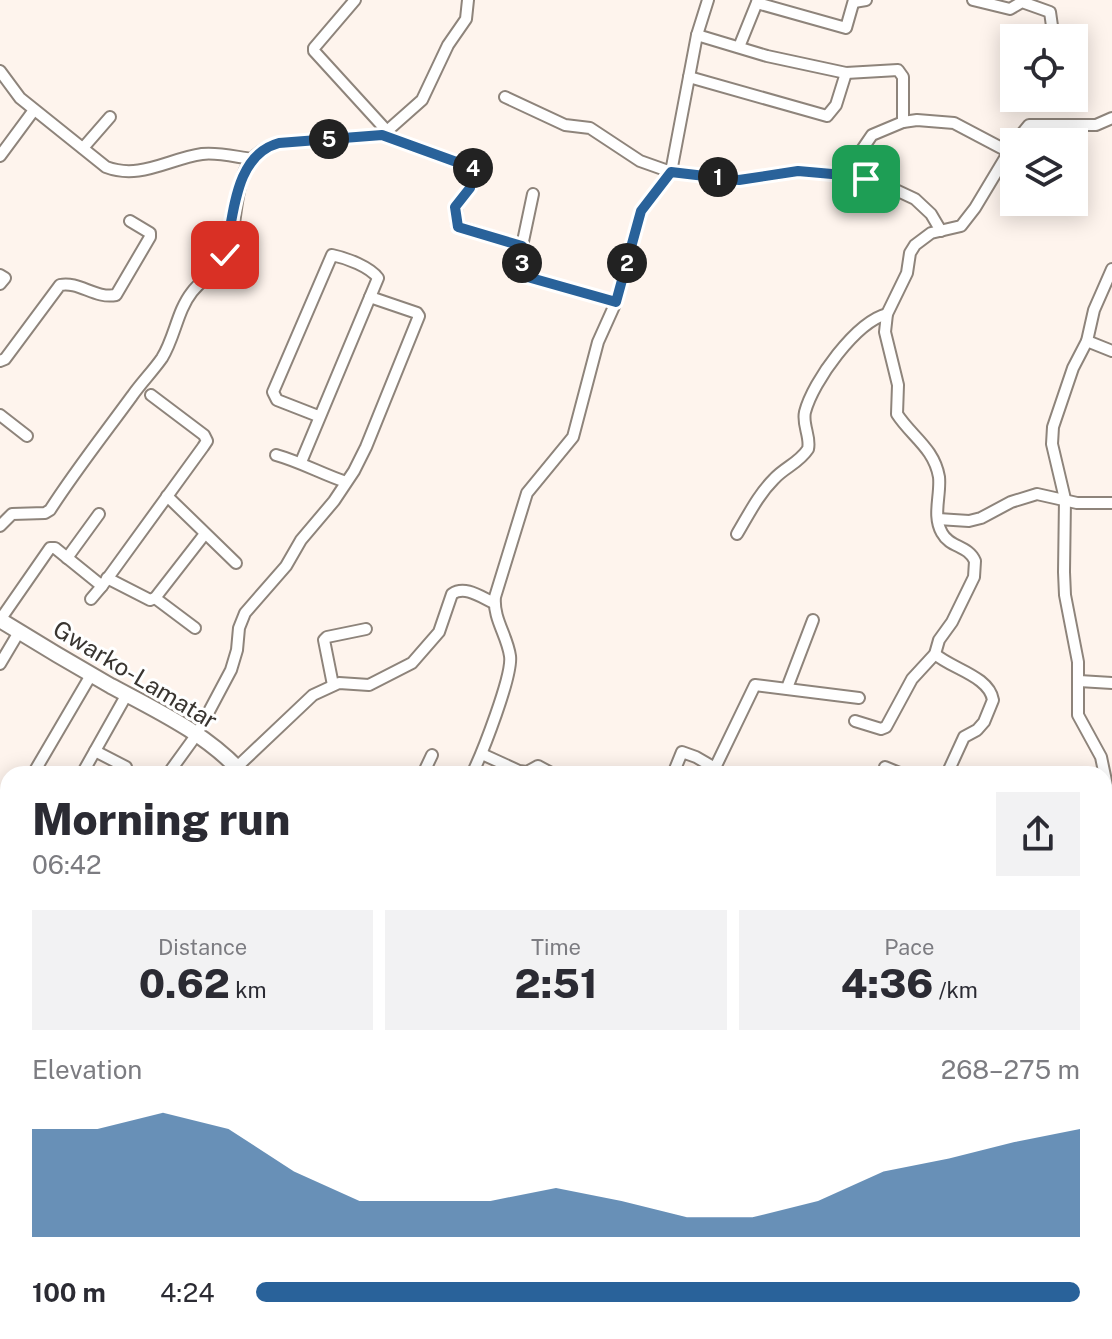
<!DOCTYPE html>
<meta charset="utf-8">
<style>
:root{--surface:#fff;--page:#f2f2f3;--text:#2b2b33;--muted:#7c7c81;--accent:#29629a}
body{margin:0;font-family:"Public Sans",sans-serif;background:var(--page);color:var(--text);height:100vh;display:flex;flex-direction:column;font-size:30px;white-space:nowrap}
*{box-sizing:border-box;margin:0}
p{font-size:26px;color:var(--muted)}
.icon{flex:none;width:44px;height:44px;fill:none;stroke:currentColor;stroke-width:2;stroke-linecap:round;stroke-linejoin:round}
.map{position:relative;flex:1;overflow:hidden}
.details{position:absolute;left:0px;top:766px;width:1112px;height:574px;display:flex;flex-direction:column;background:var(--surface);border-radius:24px 24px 0 0;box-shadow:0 4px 20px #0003}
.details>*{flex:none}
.tools{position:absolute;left:1000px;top:24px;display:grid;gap:16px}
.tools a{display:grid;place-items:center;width:88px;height:88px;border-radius:0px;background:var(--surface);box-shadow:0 4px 20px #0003;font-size:40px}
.pin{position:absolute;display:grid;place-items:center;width:68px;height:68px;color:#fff;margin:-34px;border-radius:16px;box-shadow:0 4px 12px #0006}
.km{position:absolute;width:40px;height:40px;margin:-20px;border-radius:50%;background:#222;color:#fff;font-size:22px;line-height:40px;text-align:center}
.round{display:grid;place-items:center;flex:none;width:84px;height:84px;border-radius:0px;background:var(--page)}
.overview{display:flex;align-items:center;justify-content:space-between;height:136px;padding:0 32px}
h1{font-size:44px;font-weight:800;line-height:60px}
.metrics{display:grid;grid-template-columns:repeat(3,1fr);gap:12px;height:136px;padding:8px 32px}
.metrics div{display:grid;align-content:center;border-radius:0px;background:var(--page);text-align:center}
.metrics b{font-size:40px;font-weight:800}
.metrics small{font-size:22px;font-weight:400}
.metrics p{font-size:22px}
.chart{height:224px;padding:16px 32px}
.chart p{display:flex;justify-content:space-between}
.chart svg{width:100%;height:144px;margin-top:8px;fill:var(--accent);opacity:.7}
ul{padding:0 32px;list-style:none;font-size:26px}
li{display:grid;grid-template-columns:128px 96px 1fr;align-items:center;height:60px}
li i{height:20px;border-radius:10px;background:var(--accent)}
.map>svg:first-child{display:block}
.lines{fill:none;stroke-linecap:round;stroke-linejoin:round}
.minor-casing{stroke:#8e847b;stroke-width:14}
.secondary-casing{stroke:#8e847b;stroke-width:18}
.minor{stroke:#fff;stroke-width:10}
.secondary{stroke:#fff;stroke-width:14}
.route-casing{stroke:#fff;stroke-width:16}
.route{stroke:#29629a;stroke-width:10}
.labels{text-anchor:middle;stroke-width:6;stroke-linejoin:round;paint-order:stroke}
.street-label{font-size:24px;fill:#393531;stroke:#fff}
</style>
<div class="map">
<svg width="1112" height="1339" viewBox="0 0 1112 1339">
<rect width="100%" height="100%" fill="#fef4ed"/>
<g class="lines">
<g class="minor-casing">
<g id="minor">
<path d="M355 0 314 48V51L387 131 382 135 474 169 470 188 456 205 457 226 522 246 524 249 520 272 524 276 616 302"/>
<path d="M973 0 1010 9 1022 2 1050 12 1053 33 1065 38"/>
<path d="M854 2 866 0"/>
<path d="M757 3 846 28 854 0"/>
<path d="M697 35 767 56 846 73 898 70 903 77V122"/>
<path d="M1074 41 1079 43"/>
<path d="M739 47 758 0"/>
<path d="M0 71 20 98 106 167C140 180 168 159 202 154 218 152 236 157 252 159"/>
<path d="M689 77 827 116 836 105 846 73"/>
<path d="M505 97 565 125 590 128 640 161 671 172 739 180 798 171 832 174 846 173 883 184 915 199 931 214 941 231"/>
<path d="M387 131 422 100 448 45 466 19 468 0"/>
<path d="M1015 142 1029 125H1096L1112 118"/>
<path d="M83 148 110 117"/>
<path d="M0 156 34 110"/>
<path d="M846 173 872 135 903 122 917 120 954 123 1009 152"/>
<path d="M522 246 533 194"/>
<path d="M1112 269 1094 310 1087 341 1073 368 1053 427 1052 444 1065 499 1064 572 1065 595 1078 662V715L1101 757 1109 795 1112 798"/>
<path d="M0 275 5 278 0 284"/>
<path d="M1087 341 1112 351"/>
<path d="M0 361 5 359 60 285C79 281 95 299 116 295L150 237V233L130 221"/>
<path d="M0 415 27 436"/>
<path d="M276 455C301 462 322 474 346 482"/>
<path d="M301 462 378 278C370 267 347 258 332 255L273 392 277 400 318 416"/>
<path d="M167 496 236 563"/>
<path d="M938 519 969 521 981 518 1011 502 1037 494 1077 503H1112"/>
<path d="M0 526 12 514 45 513 50 510C75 471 105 433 132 396 141 383 153 371 162 358 175 337 177 311 192 292 202 279 217 270 225 256 244 218 225 157 279 143L382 135"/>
<path d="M737 534C749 514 758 495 774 479 785 467 799 463 808 449 811 437 802 425 805 412 813 381 856 322 887 314"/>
<path d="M67 558 99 514"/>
<path d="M107 578 150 600 155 598 204 535"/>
<path d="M155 598 195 628"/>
<path d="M91 599 102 586"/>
<path d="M0 620 50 548H55L102 586 203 447 207 441 204 435 151 395"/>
<path d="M935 654C952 669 989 676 993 700L984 722 977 730 964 737 947 774"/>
<path d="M0 664 19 632"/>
<path d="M1079 681 1112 683"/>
<path d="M333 685 324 640 327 637 366 629"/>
<path d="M787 688 813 620"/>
<path d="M855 721 881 729 886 727 912 679 935 654 939 640 952 622 974 577 975 561C968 545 950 548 942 533 932 516 941 495 939 477 934 448 911 436 897 414L898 385 885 332 887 314 907 273 910 253 915 245 931 233 961 226 975 208 1014 143"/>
<path d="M95 751 126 767"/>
<path d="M482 754 519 771 527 772 538 766 553 774"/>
<path d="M237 767 313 695 339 683 369 685 412 663 439 632 452 594C465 585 481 597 494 603"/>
<path d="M885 767 902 774"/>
<path d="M33 774 91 675"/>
<path d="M82 774 127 694"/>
<path d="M168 774 197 734 231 670 237 650 239 628 245 613 286 566 301 540 334 501 354 471 366 447 419 316 417 313 370 297"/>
<path d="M423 774 432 755"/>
<path d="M472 774C482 754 513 675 510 656 507 635 493 619 495 597L527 493 573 437 598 342 616 302 641 211 671 172 697 35 708 0"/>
<path d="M673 774 682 752 696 757 715 768"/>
<path d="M712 774 755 685 859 698"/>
<path d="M0 832 8 831"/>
<path d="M1104 837 1112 839"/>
<path d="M0 890 8 892"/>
<path d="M0 984 8 979"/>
<path d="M0 1055 8 1058"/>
<path d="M0 1104 8 1105"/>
<path d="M0 1182 8 1183"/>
<path d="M0 1319 8 1318"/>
<path d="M146 1332 149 1339"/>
<path d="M986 1332 991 1339"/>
<path d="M32 1339V1332"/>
<path d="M74 1339 76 1332"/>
<path d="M226 1339C238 1333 251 1336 264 1339"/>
<path d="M373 1339V1332"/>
<path d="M700 1339 702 1332"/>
<path d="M863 1339 867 1332"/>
</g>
</g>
<g class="secondary-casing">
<g id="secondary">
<path d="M0 620C37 643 74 665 111 686 158 711 207 734 243 774"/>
<path d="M624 1332 629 1339"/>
</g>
</g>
<use href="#minor" class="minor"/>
<use href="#secondary" class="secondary"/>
</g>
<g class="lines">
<g class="route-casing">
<path id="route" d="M225 255C234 216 234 155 279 143L382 135 473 168 470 188 455 207 458 227 522 246 524 249 520 272 524 276 616 302 641 211 671 172 739 180 798 171 832 174 846 173 866 179"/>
</g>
<use href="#route" class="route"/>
</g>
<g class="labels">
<g class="street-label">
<text transform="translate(135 675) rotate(31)" y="8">Gwarko-Lamatar</text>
</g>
</g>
</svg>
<div class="tools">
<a><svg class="icon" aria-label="locate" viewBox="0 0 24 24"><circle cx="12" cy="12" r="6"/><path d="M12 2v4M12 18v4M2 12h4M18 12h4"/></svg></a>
<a><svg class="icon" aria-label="layers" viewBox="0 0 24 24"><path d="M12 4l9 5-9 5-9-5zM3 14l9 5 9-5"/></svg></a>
</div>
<div class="pin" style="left:866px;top:179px;background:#1e9e55"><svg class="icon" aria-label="arrive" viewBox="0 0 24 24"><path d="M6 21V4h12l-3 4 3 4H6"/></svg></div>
<div class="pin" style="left:225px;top:255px;background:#d93025"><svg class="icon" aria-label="check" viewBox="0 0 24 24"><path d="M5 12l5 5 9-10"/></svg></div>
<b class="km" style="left:718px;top:177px">1</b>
<b class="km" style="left:627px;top:263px">2</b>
<b class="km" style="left:522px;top:263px">3</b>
<b class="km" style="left:473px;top:168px">4</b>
<b class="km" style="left:329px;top:139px">5</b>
<section class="details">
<div class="overview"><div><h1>Morning run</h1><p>06:42</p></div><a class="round"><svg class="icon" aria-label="share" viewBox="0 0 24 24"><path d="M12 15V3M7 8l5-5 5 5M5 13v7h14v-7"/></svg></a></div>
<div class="metrics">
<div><p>Distance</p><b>0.62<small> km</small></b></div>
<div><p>Time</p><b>2:51</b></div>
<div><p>Pace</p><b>4:36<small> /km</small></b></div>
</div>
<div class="chart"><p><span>Elevation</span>268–275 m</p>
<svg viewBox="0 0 160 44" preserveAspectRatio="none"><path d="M0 44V11L10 11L20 6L30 11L40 24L50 33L60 33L70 33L80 29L90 33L100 38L110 38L120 33L130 24L140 20L150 15L160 11V44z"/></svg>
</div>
<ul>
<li><b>100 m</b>4:24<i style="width:100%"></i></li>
</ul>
</section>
</div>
